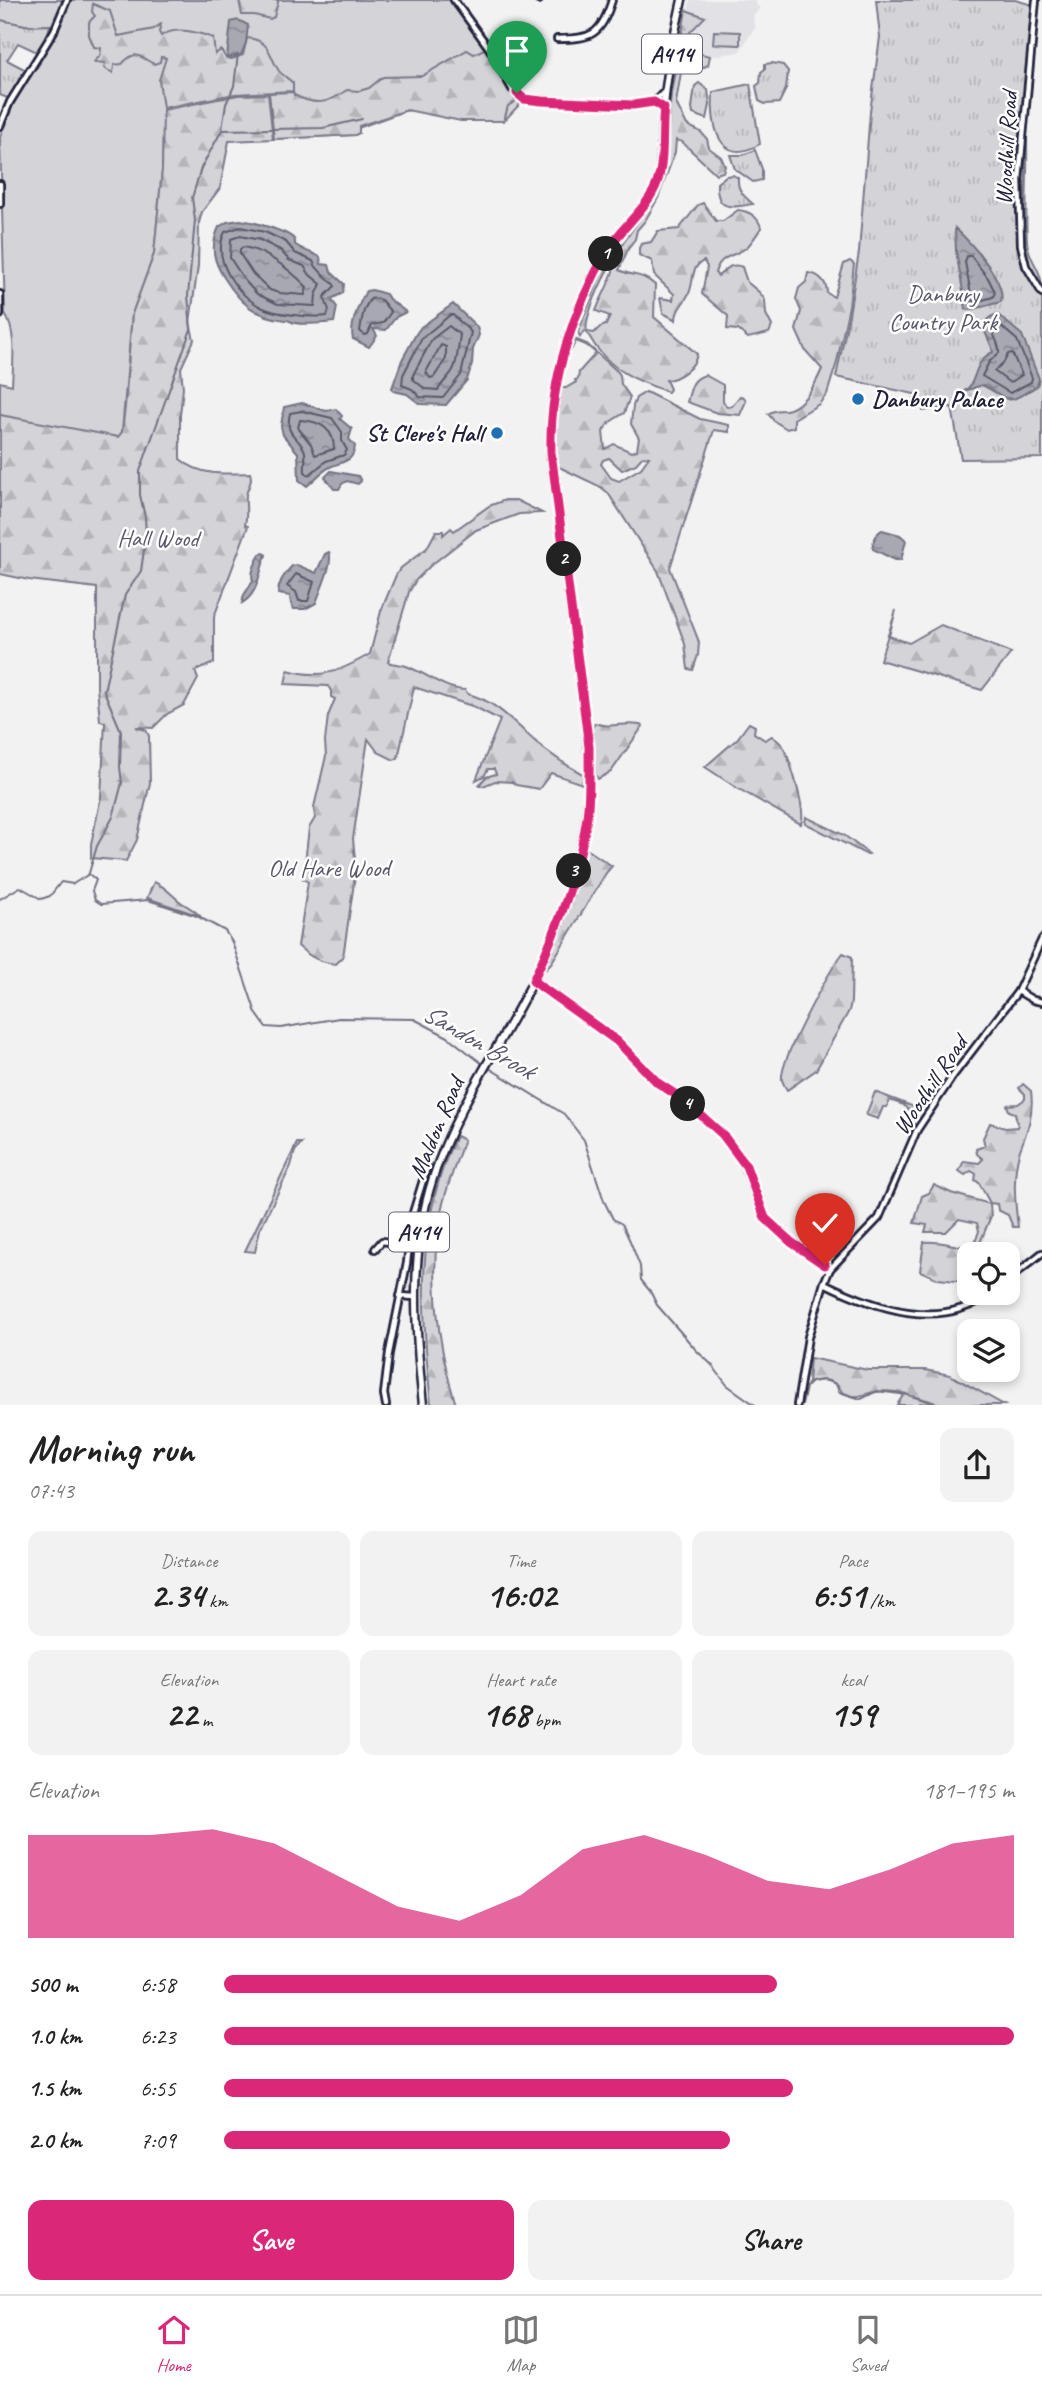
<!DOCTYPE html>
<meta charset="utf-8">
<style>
:root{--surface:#fff;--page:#f2f2f2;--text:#222;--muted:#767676;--line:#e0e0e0;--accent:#db2777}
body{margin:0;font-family:Caveat,sans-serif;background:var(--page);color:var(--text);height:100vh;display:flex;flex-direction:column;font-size:26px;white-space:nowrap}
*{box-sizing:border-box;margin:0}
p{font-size:23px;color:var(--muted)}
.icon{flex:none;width:38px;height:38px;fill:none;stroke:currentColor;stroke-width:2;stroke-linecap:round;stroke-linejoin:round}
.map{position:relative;height:1405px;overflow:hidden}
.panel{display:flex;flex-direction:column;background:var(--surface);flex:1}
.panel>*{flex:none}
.tools{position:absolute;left:957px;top:1242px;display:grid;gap:14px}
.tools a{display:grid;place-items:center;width:63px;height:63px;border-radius:14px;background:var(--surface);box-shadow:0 4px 10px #0003;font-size:35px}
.pin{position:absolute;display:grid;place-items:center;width:60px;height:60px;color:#fff;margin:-72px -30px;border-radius:50% 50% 50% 0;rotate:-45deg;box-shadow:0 0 7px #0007}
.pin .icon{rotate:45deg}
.km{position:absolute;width:35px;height:35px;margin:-18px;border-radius:50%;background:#222;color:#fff;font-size:19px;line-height:35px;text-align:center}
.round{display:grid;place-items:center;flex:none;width:74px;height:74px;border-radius:14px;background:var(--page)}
.head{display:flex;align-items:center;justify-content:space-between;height:119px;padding:0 28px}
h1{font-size:38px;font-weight:700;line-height:52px}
.stats{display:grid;grid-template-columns:repeat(3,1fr);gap:10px;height:119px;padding:7px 28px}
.stats div{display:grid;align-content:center;border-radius:14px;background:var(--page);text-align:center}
.stats b{font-size:35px;font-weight:700}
.stats small{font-size:19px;font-weight:400}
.stats p{font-size:19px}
.chart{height:196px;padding:14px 28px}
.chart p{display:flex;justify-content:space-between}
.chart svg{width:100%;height:126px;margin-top:7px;fill:var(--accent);opacity:.7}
.cta{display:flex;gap:14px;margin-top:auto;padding:14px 28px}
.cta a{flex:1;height:80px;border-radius:14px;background:var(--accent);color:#fff;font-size:28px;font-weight:700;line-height:80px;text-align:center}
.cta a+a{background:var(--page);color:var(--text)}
ul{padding:0 28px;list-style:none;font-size:23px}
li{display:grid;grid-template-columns:112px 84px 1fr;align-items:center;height:52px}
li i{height:18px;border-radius:9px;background:var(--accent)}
.dock{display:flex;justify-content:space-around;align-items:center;height:98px;border-top:2px solid var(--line);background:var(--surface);font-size:19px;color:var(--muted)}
.dock a{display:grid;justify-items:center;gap:4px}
.dock .selected{color:var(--accent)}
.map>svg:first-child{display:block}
.built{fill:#e2e2e6}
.grass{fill:#d3d3d8;stroke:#7a7a8a;stroke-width:2}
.forest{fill:url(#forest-firs);stroke:#7a7a8a;stroke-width:2;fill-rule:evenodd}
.park{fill:url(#park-tufts);stroke:#7a7a8a;stroke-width:2}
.water{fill:url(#water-ripples);stroke:#727282;stroke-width:2}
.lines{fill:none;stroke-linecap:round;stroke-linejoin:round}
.shore{stroke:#58586b;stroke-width:2}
.stream{stroke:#727282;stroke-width:2}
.minor-casing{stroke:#22223b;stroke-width:10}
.major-casing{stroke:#22223b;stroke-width:11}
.minor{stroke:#fff;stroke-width:4.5}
.major{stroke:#fff;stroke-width:6}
.route-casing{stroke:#fff;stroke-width:14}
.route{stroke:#db2777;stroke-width:9}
.poi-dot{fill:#1f6fb2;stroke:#fff;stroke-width:2.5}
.labels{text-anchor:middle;stroke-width:5;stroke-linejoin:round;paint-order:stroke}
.shield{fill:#fff;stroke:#646476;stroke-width:2}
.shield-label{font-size:23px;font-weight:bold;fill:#22223b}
.street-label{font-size:24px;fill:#22223b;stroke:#fff}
.park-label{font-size:24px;fill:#57576a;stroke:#fff}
.poi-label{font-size:24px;font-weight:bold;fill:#22223b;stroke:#fff;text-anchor:start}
.water-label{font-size:26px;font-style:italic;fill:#58586b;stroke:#fff}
</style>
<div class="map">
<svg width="1042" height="1405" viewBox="0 0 1042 1405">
<defs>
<pattern id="forest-firs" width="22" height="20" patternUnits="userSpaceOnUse" patternTransform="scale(1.75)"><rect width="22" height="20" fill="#d3d3d8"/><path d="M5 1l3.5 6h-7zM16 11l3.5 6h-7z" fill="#b5b5ba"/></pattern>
<pattern id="park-tufts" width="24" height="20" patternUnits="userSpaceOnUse" patternTransform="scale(1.75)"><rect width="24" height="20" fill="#d3d3d8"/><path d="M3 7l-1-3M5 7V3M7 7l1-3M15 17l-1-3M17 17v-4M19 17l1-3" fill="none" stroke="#b5b5ba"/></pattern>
<pattern id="water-ripples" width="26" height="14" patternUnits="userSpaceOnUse" patternTransform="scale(1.75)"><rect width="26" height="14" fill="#a8a8b2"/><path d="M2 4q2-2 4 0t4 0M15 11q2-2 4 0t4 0" fill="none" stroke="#888892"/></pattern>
</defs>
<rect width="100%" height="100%" fill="#f2f2f3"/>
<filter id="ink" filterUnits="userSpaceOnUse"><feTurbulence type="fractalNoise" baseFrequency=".0143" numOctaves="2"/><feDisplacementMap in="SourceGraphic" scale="14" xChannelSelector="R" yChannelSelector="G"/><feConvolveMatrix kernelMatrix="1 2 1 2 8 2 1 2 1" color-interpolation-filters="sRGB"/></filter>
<g filter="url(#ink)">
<path class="built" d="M690 0H754L760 9 754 14 753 22 756 26 739 52 707 57 683 49Z"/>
<g class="grass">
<path d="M0 0H454L521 103 504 121H467L413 110 404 111 358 128 359 133 355 135 274 139 272 129 164 110 162 170 154 254 132 314 122 432 118 437 108 436 12 418 0 415V382L12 385C13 362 17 333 5 314L0 138C6 109 23 87 40 63L37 52 47 37 50 25 30 26 0 20Z"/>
<path d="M714 31 740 32V45L713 44Z"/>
</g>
<g class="forest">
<path d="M239 0H278V2L274 17 270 19 254 15H242Z"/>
<path d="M93 4 110 11 118 36 154 29 161 24 159 32 161 36C176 25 198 32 213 38L215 54 221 50 226 58 232 59 243 55 247 38C271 40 269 56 279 71 282 75 289 79 293 83V91L235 94 163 108 159 80 166 58 161 57 160 62 154 64C138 56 136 49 122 64L114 65 113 73 104 68 105 63 94 62 100 56 101 48 94 47 89 35V22L95 16 92 12Z"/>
<path d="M686 10 705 17 690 32 687 39 689 43 698 46 701 54 710 56 708 65 704 67 690 58 686 60 682 66 676 103 687 125 701 132 707 139 709 148 721 157 725 166 723 172 716 174 682 142 676 140 675 152 658 198 645 221 637 230 635 239 629 247 619 270C632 277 641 272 655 285L654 317 697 354C695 368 678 379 666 380L670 389 668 392C642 382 615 373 597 348 591 341 592 337 584 331L580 337 578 332 601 275 661 188 665 172 671 93ZM609 267H614C613 277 600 299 596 311L610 316 606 325 600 327 594 333 587 332C583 318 602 281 609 267Z"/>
<path d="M486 48 516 101 508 106 504 121H461L407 110 359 126V133L355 135 274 139 269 93 293 92 294 95C316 106 327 104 347 90L359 91 369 88 383 77 422 76 467 50 474 54Z"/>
<path d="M268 94 273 139 229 141 220 188 202 212 199 223 198 266 190 322 194 340 181 368 183 388 180 415V459C200 476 224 474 250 473 253 482 248 486 246 495 245 505 248 513 245 525L248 526 214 617V663L195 671 198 679 184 705 167 714 153 728 136 727 146 730 149 736 150 783 137 840 126 861 91 858V844L101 797 105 722 100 721 97 687V588L29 580 0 574V415L118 437 122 432 125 407 132 314 154 254 162 170 163 110 238 95Z"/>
<path d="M1027 140C1028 173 1025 208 1027 241 1028 260 1042 269 1042 288L1022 254Z"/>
<path d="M703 203 716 221H723L738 210C749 211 759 217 761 228 757 234 752 242 747 247 735 257 720 254 715 273L718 276C726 270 731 262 742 267L747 282 760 293 765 300 766 314 772 326 769 333 748 338 738 330 727 329 728 316 702 294 707 267 704 261C689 267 695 284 688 295 683 305 676 309 676 320L663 313 660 298 673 300 674 294 654 275 652 261 639 255V248L641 244 651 242 658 231 679 229 698 205Z"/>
<path d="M850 261 854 264 849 306 837 362 827 394 819 404 794 419V427L787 429 774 421 768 414C776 408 781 412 790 409 806 403 816 383 822 369L805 350 796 330 801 311 796 299 799 288 806 282 808 273C819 274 827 282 827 293L834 297 844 264Z"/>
<path d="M574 339 587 344 618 372 620 375 621 384 630 397 624 413 610 422 605 428 603 432 605 449 614 444 631 452 637 450 639 438 631 424 633 406 636 398 646 392 700 419 729 425V432L714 430 670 568 699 642 698 655 693 670 688 669 685 644 658 571 608 493 601 487 557 466 554 434 561 388H566L576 382 575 380 578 379 579 372 596 353 586 345 576 341 571 350ZM643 456 649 457 641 468 619 481 611 478 601 464 603 460 609 458 622 470 636 464Z"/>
<path d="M705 375 723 385V401L727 407 732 406 740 396 744 397 746 401 740 415 717 413 687 402C691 389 691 379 705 375Z"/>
<path d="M505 500H516L542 513 519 514 476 530 430 566 416 580 409 592 388 662C392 664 398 664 403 665 426 672 442 689 465 690L468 694C500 702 519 729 544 749 557 759 571 768 586 776L585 785 551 773 539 789 516 785 512 782 495 781 483 786 479 785 486 777 496 774 494 769H488L484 776 476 780 500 720 475 707 414 687 398 758 394 760 378 752 368 739 353 839 356 869 343 957 336 964C319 962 310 957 298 946L308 882 303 879 309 828 315 818 314 807 326 756 325 741 328 716 335 699 331 697V691L328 686 285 684 288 670C321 680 341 671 370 654L381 611 396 575 401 568 427 548 436 531H443V535L451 528 454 531 489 506Z"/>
<path d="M896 610 889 636 909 643 941 625 1011 653 982 690 880 660Z"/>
<path d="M595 723C611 730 628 720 643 726L611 772 598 779 595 774 592 728Z"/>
<path d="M749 723 755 726 754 733 765 740 772 736C777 740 782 743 784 748 790 761 807 812 801 824L737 788 705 767 737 739Z"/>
<path d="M806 817 844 835 869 854 867 855 805 823Z"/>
<path d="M585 848 612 866 606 873 552 962 545 970 572 897Z"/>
<path d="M154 882C164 886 169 892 177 899 185 907 190 905 200 916L147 898Z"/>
<path d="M843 953 852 957 851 1002 849 1011 816 1070 787 1090C785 1087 783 1083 782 1080 779 1061 829 971 843 953Z"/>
<path d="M1023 1084 1031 1091C1034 1113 1028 1129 1020 1150 1012 1174 1015 1203 1018 1227H1013L1008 1215 998 1210 997 1204 990 1203 979 1183 975 1180 976 1174 971 1171 965 1175 959 1171 964 1161 979 1163 983 1159 977 1154 976 1149 985 1146 983 1138 990 1123 1005 1128 1018 1127 1015 1113 1009 1111 1007 1105 1018 1104 1025 1099V1094L1019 1088Z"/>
<path d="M875 1092 919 1109 917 1111 907 1109 904 1105 889 1100 887 1107H883L878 1119 866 1115Z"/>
<path d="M456 1136 464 1140C456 1162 448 1184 442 1207 428 1269 437 1345 456 1405H431C422 1314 414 1223 456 1136Z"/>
<path d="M297 1143H302L295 1151 291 1166 260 1229 255 1252 245 1251Z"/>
<path d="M934 1185 951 1193 990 1204 991 1216 975 1255H970L969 1267 964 1282 938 1279 920 1271 924 1242C940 1240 957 1247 973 1248L979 1231 977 1223 959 1219 946 1232H925L927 1225 914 1223 922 1196 929 1193Z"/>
<path d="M810 1358 868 1370H925L950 1375 1004 1405H943L914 1396 938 1405 920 1403 919 1405H897L904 1394H907C898 1392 886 1390 877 1392 860 1393 860 1401 842 1392 836 1379 821 1378 808 1383Z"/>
</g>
<g class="park">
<path d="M876 0H1015L1033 5 1018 148 1017 225 1021 261 1042 296V458L961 459 952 407 923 411 921 399 915 398 919 395 836 377 849 315 859 252 870 112 880 37Z"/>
<path d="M0 20 30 26 50 25 47 37 37 52 18 43 7 60 28 71 10 99 0 95Z"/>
<path d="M772 63 783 65 788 71 786 89 779 103 765 104 759 101 756 86 760 83 761 72 765 69V64Z"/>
<path d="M699 83 708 90 710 105 707 119 693 114 692 108 695 86Z"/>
<path d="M750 84 760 144C718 168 711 125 713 92Z"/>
<path d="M755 150 762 169V180L753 182 735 169 730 155H743Z"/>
<path d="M733 175 738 178C737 191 744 196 753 204 731 208 716 211 717 183L726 176Z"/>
</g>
<g class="water">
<path d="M238 20 248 25 246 43 241 55 227 58 231 22Z"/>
<path d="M240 220C251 221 286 231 293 238 299 245 290 242 299 247 305 251 313 253 320 257L321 264 329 265 331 272 344 284 343 293 331 299 337 307 334 322C326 323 303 325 296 323 292 323 290 320 286 320 256 317 241 304 225 279 213 261 210 247 219 227L227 222Z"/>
<path d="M955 228C970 242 1007 281 1001 302L970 310 966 309 956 251Z"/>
<path d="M372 290 386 294 389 299 406 312 396 317 386 330 373 329 377 336 369 347 353 339C349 324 359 304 366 291Z"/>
<path d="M453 304 477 327 479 335 473 349 472 364 467 380 446 405 420 404 407 394 394 391 392 388 402 360 416 334 421 327Z"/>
<path d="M997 314 1022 335 1039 379 1037 386C1002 407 1015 401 982 385L959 393C980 388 969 363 993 352 990 335 972 324 997 314Z"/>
<path d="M302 403 326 411 336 409 342 416 340 419 352 429 349 439 355 446C353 463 343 461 330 467 322 471 314 480 307 486L299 480 298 453 283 435 281 426 284 407Z"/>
<path d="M331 471 358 476 361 481 358 484 347 481 342 484 339 489H334L325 477Z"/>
<path d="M882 530 900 535 906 540 901 560H895L873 549C871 544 877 532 882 530Z"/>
<path d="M329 552C334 563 320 590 316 603L305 609H294L291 604 290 596 278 594C278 583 284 574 292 566L297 565 316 573 325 554Z"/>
<path d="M264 553 266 555C259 571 259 594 242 603L244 595 253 581C250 572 256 563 260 554Z"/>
</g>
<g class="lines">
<g class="shore">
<path d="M240 227 265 232 286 242 295 253 313 261C316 271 328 277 335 286L324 297 329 310 327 316C312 318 276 314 263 308 237 296 211 259 225 232Z"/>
<path d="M240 236 260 240 280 250 289 260 304 266 310 275 321 284 316 295 315 306 278 304 257 294 245 281 230 258 231 239Z"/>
<path d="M243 247C267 251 291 271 307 287L305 295 279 293 270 290 253 274 240 254V249Z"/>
<path d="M967 256H971L988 278 995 292 993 297 975 302 972 300 965 262Z"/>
<path d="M372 298 381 300 391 312 383 323 372 325 368 334 364 335 360 331C362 319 363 306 372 298Z"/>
<path d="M450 315H453L471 332 461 375 443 398 420 397 412 389 402 385 403 375 422 338Z"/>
<path d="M996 322 1017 340 1032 378 1031 382 1010 393 982 376 989 362 999 353C1000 342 991 335 992 325Z"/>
<path d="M449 326 460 335C458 346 458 361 453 370 449 377 442 383 438 390L425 389 413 379V375L432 339Z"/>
<path d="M441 345 446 347V359L434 377 430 378 426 372Z"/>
<path d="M1012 353 1022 375 1010 383 994 371 1004 362 1008 354Z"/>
<path d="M302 411 332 418 342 432V441L347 450 344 455 326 461 309 475 305 472C304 465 307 455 304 449 295 433 285 436 290 413Z"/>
<path d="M300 420C320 421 334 429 334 449L315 455 311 444 298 428Z"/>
<path d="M296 574 314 582 308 601H299L296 592 287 586Z"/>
</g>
<g class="stream">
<path d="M222 129 226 104 234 86 238 54"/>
<path d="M89 873 97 846 113 817 122 783 120 767 121 731 104 691 125 595 141 571 146 535 145 517 140 495V471L191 329 188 296 195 220 192 198 201 168 222 130 323 128 362 119"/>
<path d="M0 899 20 887 41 899 50 896 61 882 73 884 89 874 96 880 92 891 95 900 101 904 148 900 197 916 225 931 232 942 256 1013 266 1027 281 1028 339 1018 414 1019 448 1037 484 1065"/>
<path d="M489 1068 564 1114 584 1140 604 1201 613 1219 622 1224 630 1241 640 1266 641 1280 650 1291 657 1305 697 1351 712 1365 727 1385 755 1405"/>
<path d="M802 1405 806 1387 811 1382 824 1380 836 1384 839 1392 861 1399 877 1391 908 1395 940 1405"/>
</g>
<g class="minor-casing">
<g id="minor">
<path d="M454 0 489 48 512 89 524 99 633 105 654 102 665 91"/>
<path d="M538 0H539"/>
<path d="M1036 0 1019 179 1021 245 1026 266 1042 293"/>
<path d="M557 39C592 39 601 35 612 0"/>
<path d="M0 126 10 102 54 31 67 0"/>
<path d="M0 184V204"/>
<path d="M0 294V315"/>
<path d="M533 981 617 1041 658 1083 684 1100 723 1135 742 1160 765 1218 791 1242 830 1269"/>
<path d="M1018 991 1033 1000 1042 1002"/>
<path d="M375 1249 382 1241 409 1245"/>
<path d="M1008 1280 1042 1253"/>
<path d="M824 1283C875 1308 940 1332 991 1293"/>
<path d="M400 1296 415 1297"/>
<path d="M386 1405 384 1394 389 1353 407 1263 412 1216 427 1167"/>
<path d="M797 1405 808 1337 824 1283 830 1269 879 1218 917 1130 953 1076 1018 991 1042 939"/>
</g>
</g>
<g class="major-casing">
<path id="major" d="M423 1405C415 1328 409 1253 433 1178 456 1106 500 1047 533 981 558 931 578 874 586 819 594 768 585 716 578 665 571 614 565 562 559 511 555 484 549 457 551 430 554 366 577 303 609 248 622 227 649 205 657 183 664 163 660 138 663 117 666 78 673 38 682 0"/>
</g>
<use href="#minor" class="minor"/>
<use href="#major" class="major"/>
</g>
</g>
<g class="lines" filter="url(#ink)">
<g class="route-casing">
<path id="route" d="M517 93 524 99 542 101 633 105 654 102 664 108C661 132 665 161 657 183 649 206 622 227 609 248 573 309 549 381 551 452L589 747C589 770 590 794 587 817 579 873 557 930 533 981L617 1041 658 1083 684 1100 723 1135 746 1166 765 1218 791 1242 825 1265"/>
</g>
<use href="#route" class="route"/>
</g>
<g class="poi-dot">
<circle cx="858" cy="399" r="7"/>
<circle cx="497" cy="433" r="7"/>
</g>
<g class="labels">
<g class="shield">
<rect x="642" y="34.5" width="60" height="39" rx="5"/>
<rect x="389" y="1212.5" width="60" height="39" rx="5"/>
</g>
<g class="shield-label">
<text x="672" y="62">A414</text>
<text x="419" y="1240">A414</text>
</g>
<g class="street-label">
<text transform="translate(1006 148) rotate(-87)" y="8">Woodhill Road</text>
<text transform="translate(930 1085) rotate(-56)" y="8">Woodhill Road</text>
<text transform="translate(436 1128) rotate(-67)" y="8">Maldon Road</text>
</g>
<g class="park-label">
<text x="943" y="302">Danbury<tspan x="943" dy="28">Country Park</tspan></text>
<text x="158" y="546">Hall Wood</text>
<text x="329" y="876">Old Hare Wood</text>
</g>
<g class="poi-label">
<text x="872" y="407">Danbury Palace</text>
<text x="483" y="441" text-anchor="end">St Clere's Hall</text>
</g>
<g class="water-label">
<text transform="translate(479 1041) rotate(30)" y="9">Sandon Brook</text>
</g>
</g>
</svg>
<div class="tools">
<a><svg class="icon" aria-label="locate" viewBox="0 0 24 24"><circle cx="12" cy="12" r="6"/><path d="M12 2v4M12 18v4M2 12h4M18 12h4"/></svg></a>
<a><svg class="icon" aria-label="layers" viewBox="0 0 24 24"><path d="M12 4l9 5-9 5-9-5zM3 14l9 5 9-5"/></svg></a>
</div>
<div class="pin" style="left:517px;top:93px;background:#1e9e55"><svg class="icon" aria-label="arrive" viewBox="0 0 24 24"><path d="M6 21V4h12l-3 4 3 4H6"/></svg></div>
<div class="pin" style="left:825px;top:1265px;background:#d93025"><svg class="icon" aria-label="check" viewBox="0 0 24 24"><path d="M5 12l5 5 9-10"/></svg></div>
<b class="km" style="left:606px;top:254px">1</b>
<b class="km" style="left:564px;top:559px">2</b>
<b class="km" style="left:574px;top:871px">3</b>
<b class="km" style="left:688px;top:1104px">4</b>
</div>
<section class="panel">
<div class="head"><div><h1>Morning run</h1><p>07:43</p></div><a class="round"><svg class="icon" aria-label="share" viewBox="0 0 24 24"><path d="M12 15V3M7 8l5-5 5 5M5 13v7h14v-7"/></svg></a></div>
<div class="stats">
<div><p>Distance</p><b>2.34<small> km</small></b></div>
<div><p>Time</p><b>16:02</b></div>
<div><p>Pace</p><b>6:51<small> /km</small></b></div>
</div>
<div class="stats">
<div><p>Elevation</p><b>22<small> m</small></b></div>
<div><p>Heart rate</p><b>168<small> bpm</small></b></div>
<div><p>kcal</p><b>159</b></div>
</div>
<div class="chart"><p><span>Elevation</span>181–195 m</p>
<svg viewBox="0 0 160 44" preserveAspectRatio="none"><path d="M0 44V8L10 8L20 8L30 6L40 11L50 22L60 33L70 38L80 29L90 13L100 8L110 15L120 24L130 27L140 20L150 11L160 8V44z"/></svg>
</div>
<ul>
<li><b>500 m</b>6:58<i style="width:70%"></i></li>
<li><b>1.0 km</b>6:23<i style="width:100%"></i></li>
<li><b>1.5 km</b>6:55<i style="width:72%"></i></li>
<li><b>2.0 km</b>7:09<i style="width:64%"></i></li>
</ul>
<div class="cta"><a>Save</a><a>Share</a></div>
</section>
<nav class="dock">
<a class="selected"><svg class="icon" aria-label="home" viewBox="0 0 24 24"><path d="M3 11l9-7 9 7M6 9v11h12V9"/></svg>Home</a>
<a><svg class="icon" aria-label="map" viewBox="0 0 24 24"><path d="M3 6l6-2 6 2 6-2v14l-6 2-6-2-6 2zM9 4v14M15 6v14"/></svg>Map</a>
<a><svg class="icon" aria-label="saved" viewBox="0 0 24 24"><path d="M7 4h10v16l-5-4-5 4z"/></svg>Saved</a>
</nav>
